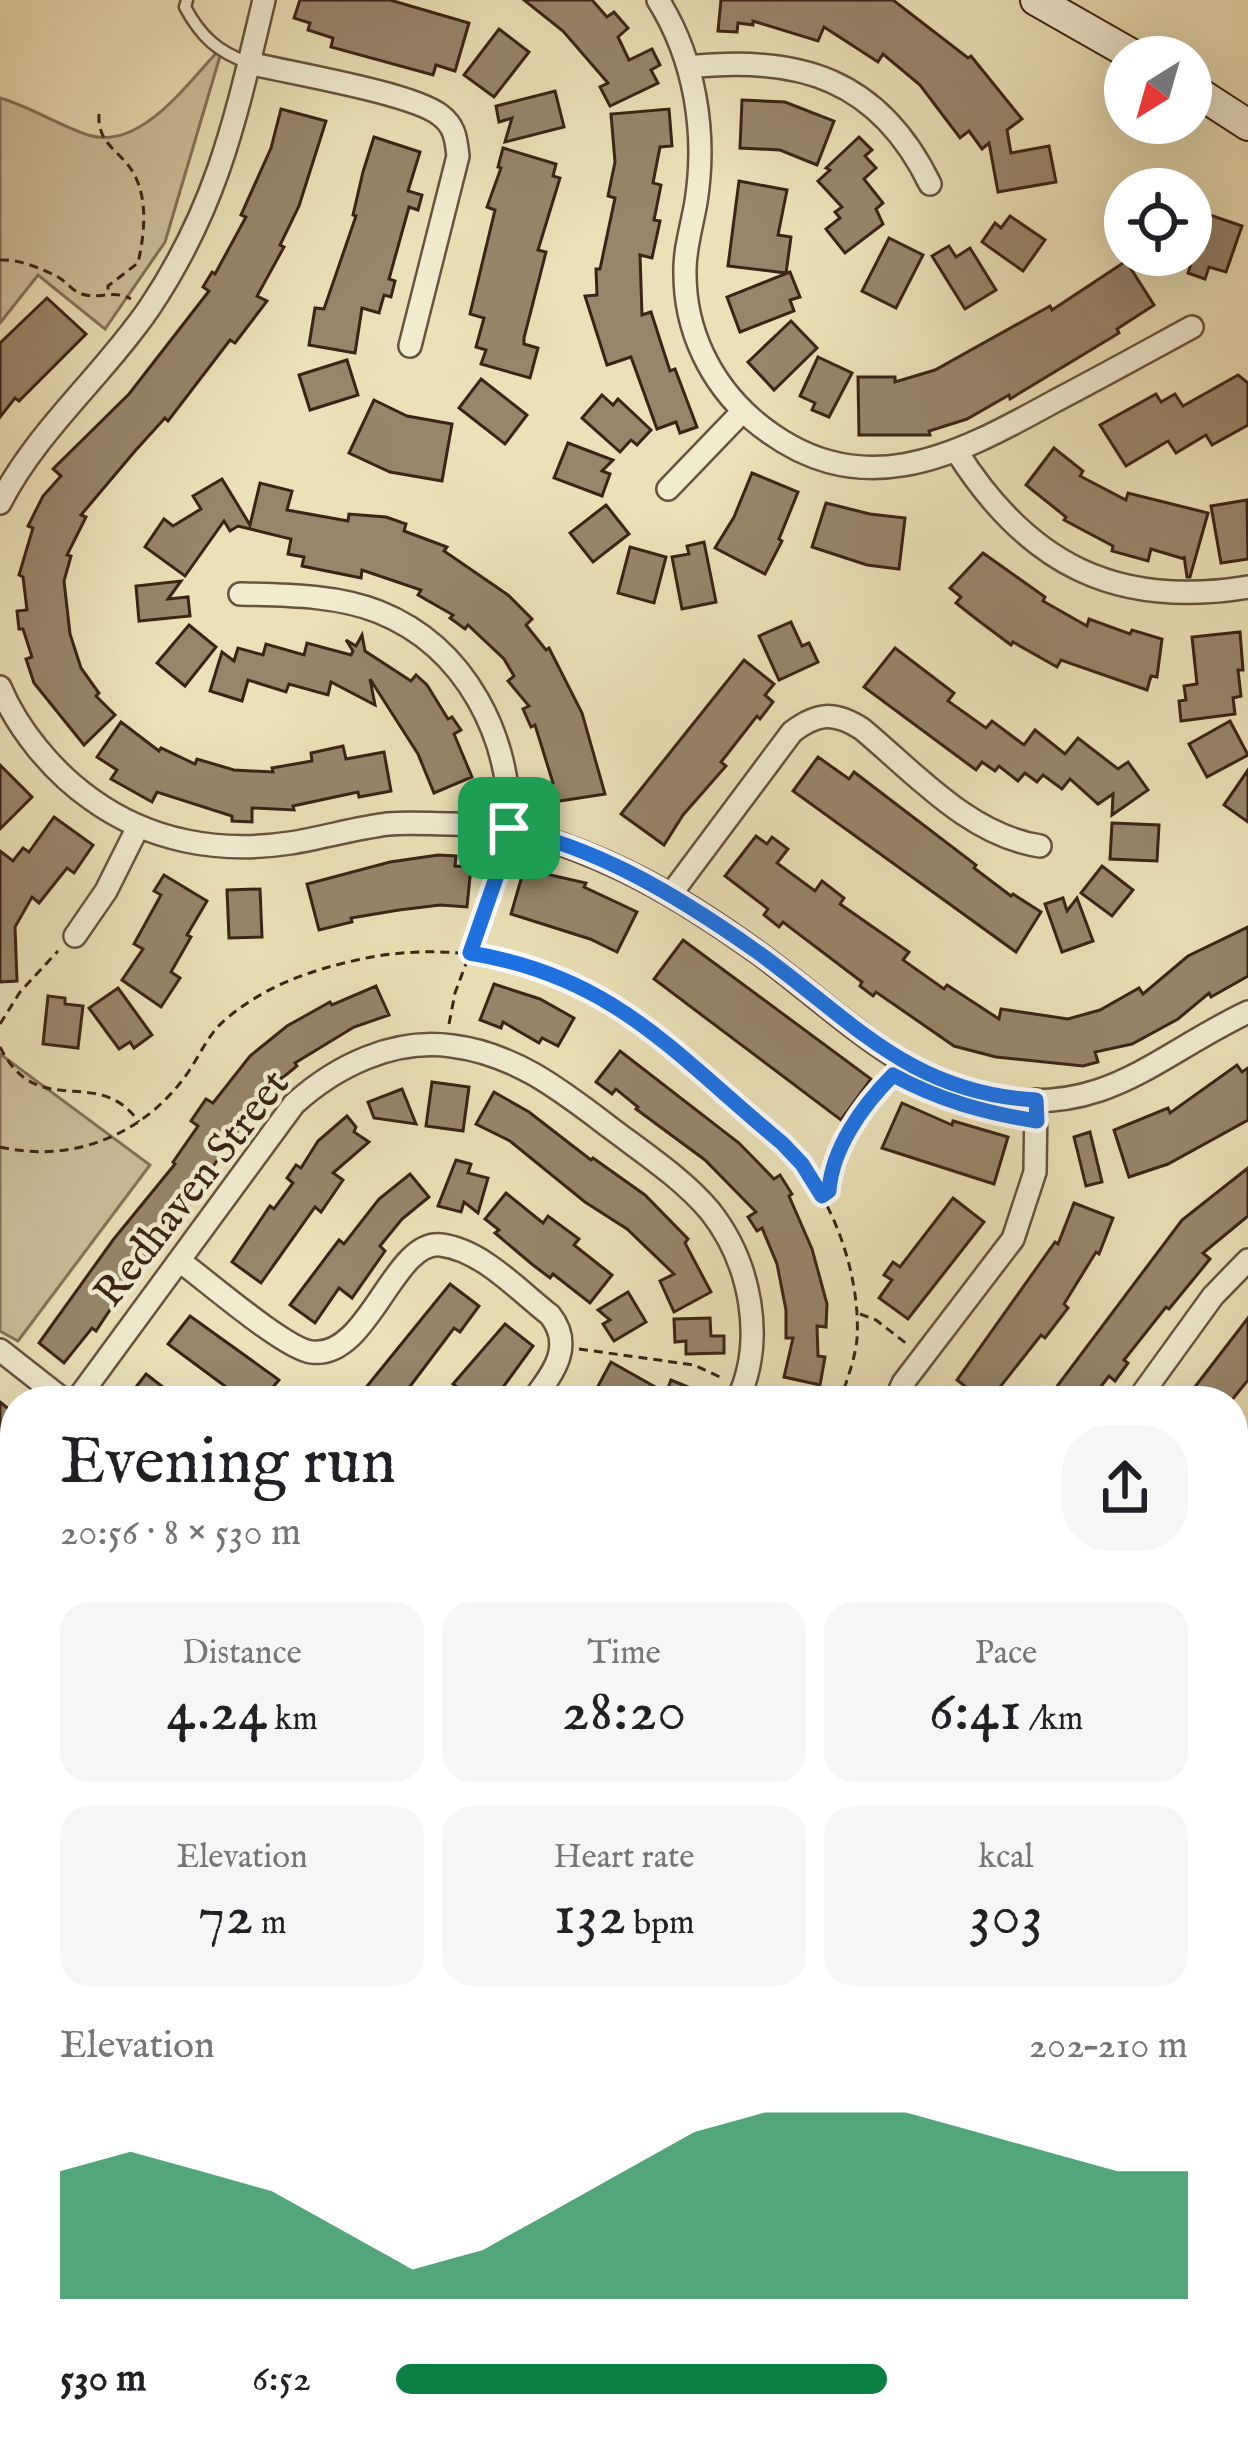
<!DOCTYPE html>
<meta charset="utf-8">
<style>
:root{--surface:#fff;--page:#f6f6f6;--text:#202124;--muted:#757577;--accent:#0b8043}
body{margin:0;font-family:"IM FELL English",serif;background:var(--page);color:var(--text);height:100vh;display:flex;flex-direction:column;font-size:45px;white-space:nowrap}
*{box-sizing:border-box;margin:0}
p{font-size:39px;color:var(--muted)}
.icon{flex:none;width:66px;height:66px;fill:none;stroke:currentColor;stroke-width:2;stroke-linecap:round;stroke-linejoin:round}
.map{position:relative;flex:1;overflow:hidden}
.details{position:absolute;left:0px;top:1386px;width:1248px;height:1062px;display:flex;flex-direction:column;background:var(--surface);border-radius:48px 48px 0 0;box-shadow:0 12px 48px #0002}
.details>*{flex:none}
.needle{width:78px;rotate:217deg}
.controls{position:absolute;left:1104px;top:36px;display:grid;gap:24px}
.controls a{display:grid;place-items:center;width:108px;height:108px;border-radius:50%;background:var(--surface);box-shadow:0 12px 48px #0002;font-size:60px}
.pin{position:absolute;display:grid;place-items:center;width:102px;height:102px;color:#fff;margin:-51px;border-radius:24px;box-shadow:0 6px 18px #0006}
.round{display:grid;place-items:center;flex:none;width:126px;height:126px;border-radius:48px;background:var(--page)}
.overview{display:flex;align-items:center;justify-content:space-between;height:204px;padding:0 60px}
h1{font-size:66px;font-weight:600;line-height:90px}
.figures{display:grid;grid-template-columns:repeat(3,1fr);gap:18px;height:204px;padding:12px 60px}
.figures div{display:grid;align-content:center;border-radius:30px;background:var(--page);text-align:center}
.figures b{font-size:60px;font-weight:600}
.figures small{font-size:33px;font-weight:400}
.figures p{font-size:33px}
.chart{height:336px;padding:24px 60px}
.chart p{display:flex;justify-content:space-between}
.chart svg{width:100%;height:216px;margin-top:12px;fill:var(--accent);opacity:.7}
ul{padding:0 60px;list-style:none;font-size:39px}
li{display:grid;grid-template-columns:192px 144px 1fr;align-items:center;height:90px}
li i{height:30px;border-radius:15px;background:var(--accent)}
.map>svg:first-child{display:block}
.green{fill:#cdc09c;stroke:#847259;stroke-width:3}
.building{fill:#97866a;stroke:#3b2416;stroke-width:3}
.lines{fill:none;stroke-linecap:round;stroke-linejoin:round}
.lane-casing{stroke:#67533e;stroke-width:15}
.street-casing{stroke:#67533e;stroke-width:26}
.secondary-casing{stroke:#3b2416;stroke-width:34}
.path{stroke:#3b2416;stroke-width:3;stroke-dasharray:9 6;stroke-linecap:butt}
.lane{stroke:#f2ebd0;stroke-width:10}
.street{stroke:#f2ebd0;stroke-width:21}
.secondary{stroke:#f2ebd0;stroke-width:30}
.route-casing{stroke:#fff;stroke-width:24}
.route{stroke:#1a73e8;stroke-width:15}
.labels{text-anchor:middle;stroke-width:9;stroke-linejoin:round;paint-order:stroke}
.street-label{font-size:42px;fill:#3b2416;stroke:#f2ebd0}
</style>
<div class="map">
<svg width="1248" height="2448" viewBox="0 0 1248 2448">
<rect width="100%" height="100%" fill="#ebe0b7"/>
<filter id="stains"><feTurbulence type="fractalNoise" baseFrequency=".00167" numOctaves="4"/><feColorMatrix values="0 0 0 0 .2 0 0 0 0 .09 0 0 0 0 .02 0 0 0 .5 -.17"/></filter>
<radialGradient id="worn" r=".72"><stop offset=".6" stop-color="#630" stop-opacity="0"/><stop offset="1" stop-color="#630" stop-opacity=".3"/></radialGradient>
<g class="green">
<path d="M223 46 165 242 105 329 38 275 0 323V98C31 107 58 125 88 135 142 152 190 79 223 46Z"/>
<path d="M0 1054 150 1165 18 1341 0 1331Z"/>
<path d="M0 2107 15 2118V2186L0 2208Z"/>
</g>
<g class="building">
<path d="M300 0H390L469 23 455 71 436 65 433 75 331 47 333 38 308 30 310 23 294 18Z"/>
<path d="M524 0H592L607 17 614 12 628 28 618 37 629 60 652 49 660 65 651 70 658 83 610 106 600 87 608 83 563 31Z"/>
<path d="M721 0H893L968 58 971 56 1022 119 1007 130 1011 153 1049 146 1056 182 998 192 989 143 982 149 969 131 960 138 920 85 883 54 878 62 824 27 818 41 753 21V25L738 23 737 32 718 31Z"/>
<path d="M499 29 529 52 494 97 464 75Z"/>
<path d="M555 91 564 127 505 142 512 118 499 122 496 106Z"/>
<path d="M742 100 785 102 834 121 817 165 780 150 740 148Z"/>
<path d="M281 109 326 121 299 206 280 245 284 247 257 296 267 301 235 343 230 340 168 421 165 418 135 451 81 515 86 517 67 555 71 556 64 581 70 634 81 668 99 693 96 696 115 715 84 745 34 683 26 659 32 657 23 629H19L17 611 27 610 23 577 19 575 33 528 28 526 43 496 61 476 53 469 129 394 209 291 203 287 212 272 215 274 246 217 241 215 271 148Z"/>
<path d="M669 109 672 146 660 147 653 183 661 185 654 220 660 221 652 258 640 255 642 315 651 312 670 371 675 369 697 427 680 433 676 422 657 429 631 357 607 365 585 296 597 295 596 269H600L615 198 608 196 615 162 611 114Z"/>
<path d="M374 137 420 152 408 191 422 195 418 210 409 207 389 279 395 281 391 297 384 295 379 313 362 308 355 353 309 345 315 308 324 309 356 216 353 215 363 172Z"/>
<path d="M859 137 872 150 865 156 876 168 864 179 883 203 876 209 883 224 845 253 826 229 840 218 835 212 842 207 818 181 830 170 826 168Z"/>
<path d="M503 148 556 164 553 176 560 178 538 250 546 252 524 338V344L538 348 530 378 481 364 486 350 476 347 484 318 470 314 495 210 487 207 501 168 498 167Z"/>
<path d="M739 181 787 190 778 235 791 237 786 273 728 266Z"/>
<path d="M1207 214 1242 226 1226 272 1209 267 1205 279 1188 273Z"/>
<path d="M1010 216 1045 240 1023 271 982 242 995 223 1001 228Z"/>
<path d="M889 238 923 255 896 308 862 291Z"/>
<path d="M949 246 956 257 970 248 996 290 965 309 932 256Z"/>
<path d="M1126 261 1154 305 1117 329 1119 333 1010 399 1009 395 967 419 929 431 930 435H859L858 377H895V382L935 370 1050 306 1052 310Z"/>
<path d="M790 272 800 297 790 300 794 311 740 332 727 297Z"/>
<path d="M47 298 86 334 19 401 15 398 0 417V343Z"/>
<path d="M791 321 817 348 774 390 748 362Z"/>
<path d="M818 357 852 373 829 417 812 410 815 403 800 396Z"/>
<path d="M347 360 358 395 310 410 299 375Z"/>
<path d="M1238 375 1248 383V425L1212 445 1206 435 1176 453 1168 441 1126 466 1100 425 1156 394 1161 402 1175 394 1183 406Z"/>
<path d="M481 379 527 415 505 444 459 408Z"/>
<path d="M602 395 613 405 618 399 651 430 637 445 631 440 620 452 582 418Z"/>
<path d="M374 400 407 416 452 424 442 481 390 472 349 453Z"/>
<path d="M568 443 613 460 602 471 610 474 602 496 554 478Z"/>
<path d="M1054 448 1083 471 1080 476 1126 500 1128 493 1208 513 1190 577H1187L1184 556V559L1151 549 1148 561 1112 551 1113 546 1064 520 1066 517 1026 485Z"/>
<path d="M752 473 798 492 779 539 782 541 765 574 715 548 734 517Z"/>
<path d="M222 479 250 525 260 483 292 491 287 510 348 521 349 514 386 517 406 524 404 531 447 547 444 551 508 595 532 619 526 625 546 650 549 648 582 713 605 794 547 803 545 784 553 783 535 725 531 727 523 709 529 706 508 681 514 676 504 659 468 625 465 629 450 618 453 615 418 595 421 590 362 570 361 578 302 566 304 557 288 554 291 539 238 526 230 531 224 521 185 576 145 547 164 519 173 526 201 509 193 496Z"/>
<path d="M1247 500 1248 559 1221 563 1211 506Z"/>
<path d="M826 503 870 514 905 518 899 569 867 565 812 547Z"/>
<path d="M606 505 629 534 593 562 570 533Z"/>
<path d="M704 542 716 602 682 609 672 557 689 554 687 546Z"/>
<path d="M630 547 666 557 654 603 618 593Z"/>
<path d="M983 553 1045 597 1043 601 1087 626 1089 619 1130 634 1132 630 1162 639 1157 677 1151 676 1147 690 1061 660 1057 667 1013 642 1011 645 979 621 956 603 961 597 950 588Z"/>
<path d="M181 581 168 599 188 597 190 616 139 621 136 586Z"/>
<path d="M791 622 802 646 809 643 818 662 779 680 759 636Z"/>
<path d="M189 625 216 647 185 686 157 663Z"/>
<path d="M1240 632 1243 670H1238L1241 696 1233 698 1235 714 1181 721 1179 701 1186 700 1184 686 1197 684 1192 637Z"/>
<path d="M362 635 365 651 411 681 416 675 427 685 448 719 452 717 461 730 454 734 472 777 434 793 418 754 370 679 375 705 331 682 328 695 289 684 286 692 248 680 242 701 210 691 222 652 234 661 238 648 263 655 266 644 304 655 307 643 351 655 353 651 346 640 356 646Z"/>
<path d="M895 648 954 693 948 701 986 728 992 721 1024 745 1035 730 1065 754 1078 738 1118 769 1128 762 1148 790 1112 815 1113 794 1098 804 1070 779 1062 789 1043 775 1037 782 1025 773 1018 781 999 766 995 771 982 762 976 770 864 687Z"/>
<path d="M744 660 774 684 765 695 773 702 760 719 757 716 721 762 726 766 683 815 664 845 621 814Z"/>
<path d="M1230 721 1248 755 1207 777 1189 744Z"/>
<path d="M121 722 159 751 161 748 195 764 197 759 234 770 273 772 272 768 312 761 311 753 343 746 346 759 384 752 391 791 359 797 358 792 293 806 294 810 252 808V822L232 821V816L157 792 152 802 111 779 117 770 97 757Z"/>
<path d="M818 757 849 779 854 772 976 865 974 868 1011 896 1013 894 1041 912 1016 952 793 791Z"/>
<path d="M0 765 32 797 0 829Z"/>
<path d="M1248 770V822L1224 805Z"/>
<path d="M54 817 93 845 74 873 67 868 39 903 32 897 15 927 17 981 0 982V851L13 861 23 848 29 852Z"/>
<path d="M1112 823 1159 825 1157 861 1110 859Z"/>
<path d="M756 836 767 844 772 837 788 849 777 863 815 891 822 881 844 898 840 904 909 952 903 960 944 989 947 985 999 1019 1001 1009 1068 1019 1100 1010 1139 988 1143 994 1188 956 1248 927V976L1211 997 1209 993 1178 1019 1132 1044 1095 1052 1098 1062 1083 1066 996 1057 954 1046 876 992 873 996 860 986 862 982 783 922 779 927 764 915 768 909 725 876Z"/>
<path d="M438 855 456 856 455 866 471 867 467 907 440 905 399 910 351 918 352 922 319 930 307 884 390 862Z"/>
<path d="M1102 866 1133 890 1112 916 1081 893Z"/>
<path d="M524 869 586 883 584 887 637 912 617 952 590 939 511 914Z"/>
<path d="M164 875 207 901 187 935 191 937 171 972 180 978 161 1007 122 980 143 949 134 944 161 895 154 891Z"/>
<path d="M260 889 262 937 229 938 227 890Z"/>
<path d="M1063 898 1067 911 1077 898 1093 941 1062 952 1045 904Z"/>
<path d="M683 940 871 1079 841 1120 654 979Z"/>
<path d="M494 984 540 999 574 1018 558 1046 542 1038 539 1043 503 1022 501 1028 480 1020Z"/>
<path d="M376 986 389 1015 354 1027 295 1063 297 1066 281 1079 277 1073 245 1114 248 1116 205 1178 196 1172 178 1197 189 1206 144 1258 96 1331 92 1328 64 1363 39 1343 113 1240 175 1164 173 1162 198 1126 191 1121 206 1099 213 1103 250 1056 287 1026 330 1002 332 1005Z"/>
<path d="M118 988 152 1035 134 1048 130 1042 119 1049 89 1008Z"/>
<path d="M48 996 65 998V1004L83 1006 78 1048 43 1044Z"/>
<path d="M620 1051 739 1143 774 1179 780 1175 792 1194 789 1196 812 1249 827 1304 826 1327 817 1326 818 1356 825 1357 820 1385 784 1377 793 1338H786V1310L777 1264 762 1228 757 1231 748 1217 756 1212 705 1160 636 1109 638 1107 616 1089 612 1094 596 1082Z"/>
<path d="M1237 1065 1242 1072 1248 1068V1120L1168 1164 1129 1177 1114 1130 1168 1108 1170 1113Z"/>
<path d="M432 1082 469 1087 463 1131 426 1126Z"/>
<path d="M402 1089 416 1124 374 1118 368 1102Z"/>
<path d="M494 1092 529 1112 591 1160 593 1158 645 1195 688 1239 685 1243 711 1292 674 1312 660 1281 674 1274 627 1229 585 1202 510 1141 476 1124Z"/>
<path d="M902 1103 952 1125 953 1121 1008 1137 994 1184 882 1148Z"/>
<path d="M347 1116 356 1127 354 1132 369 1142 333 1173 343 1180 321 1212 315 1207 261 1283 232 1262 270 1206 274 1209 293 1183 287 1178 296 1165 301 1168 318 1141Z"/>
<path d="M1090 1132 1102 1182 1086 1186 1074 1137Z"/>
<path d="M456 1160 471 1164 468 1173 488 1178 478 1213 464 1202 461 1212 438 1206Z"/>
<path d="M1248 1168V1216L1203 1253 1210 1259 1169 1309 1166 1307 1124 1360 1128 1363 1115 1381 1109 1376 1090 1401H1046L1182 1220Z"/>
<path d="M410 1174 429 1197 402 1219 380 1246 385 1251 352 1298 339 1288 315 1323 290 1305 339 1240 344 1244 379 1199Z"/>
<path d="M506 1193 543 1223 548 1216 579 1239 574 1245 612 1275 590 1303 553 1274 550 1278 533 1265 495 1233 499 1230 485 1219Z"/>
<path d="M953 1198 984 1222 908 1319 879 1298 892 1280 884 1275 893 1262 900 1267Z"/>
<path d="M1074 1203 1113 1218 1099 1254 1096 1252 1064 1304 1068 1308 1045 1338 1041 1335 989 1401H984L957 1380 1055 1242 1058 1244Z"/>
<path d="M450 1284 479 1306 460 1332 454 1328 399 1401H355Z"/>
<path d="M628 1292 646 1322 614 1341 603 1324 610 1320 598 1310Z"/>
<path d="M190 1316 279 1380 261 1401H245L168 1344Z"/>
<path d="M710 1318 711 1336H724V1353L686 1354V1341L675 1342 674 1319Z"/>
<path d="M1248 1318V1380L1231 1401H1184Z"/>
<path d="M505 1324 533 1346 493 1401H454L461 1390 453 1384Z"/>
<path d="M611 1362 666 1393 671 1380 722 1401H590Z"/>
<path d="M146 1374 181 1401H125Z"/>
<path d="M0 1402 15 1414V1444L0 1463Z"/>
<path d="M1248 1461V1512L1233 1500V1480Z"/>
<path d="M0 1502 15 1514V1560L0 1548Z"/>
<path d="M1233 1587 1248 1598V1652L1233 1641Z"/>
<path d="M0 1632 15 1644V1690L0 1678Z"/>
<path d="M1233 1730 1248 1741V1773L1233 1795Z"/>
<path d="M1233 1858 1248 1870V1916L1233 1904Z"/>
<path d="M0 1865 15 1876V1914L0 1935Z"/>
<path d="M1248 2082V2140L1233 2160V2103Z"/>
<path d="M1233 2331 1248 2344V2448H1228L1215 2433H1233V2394L1246 2378 1233 2368Z"/>
<path d="M225 2433H259L258 2448H224Z"/>
<path d="M322 2433H352L343 2448H313Z"/>
<path d="M724 2433H781L802 2448H744Z"/>
<path d="M901 2433H959L977 2448H922Z"/>
<path d="M1037 2433H1086L1101 2448H1053Z"/>
</g>
<g class="lines">
<g class="lane-casing">
<path id="lane" d="M187 0 185 7C201 37 218 52 249 63"/>
</g>
<g class="street-casing">
<g id="street">
<path d="M658 0C695 59 707 133 696 202 692 226 684 250 685 274 685 330 710 382 752 419 857 508 952 458 1055 401 1101 377 1146 352 1192 327"/>
<path d="M249 63C290 73 412 93 440 115 455 126 456 139 458 156L410 346"/>
<path d="M689 67C799 55 879 79 930 184"/>
<path d="M957 452C1028 564 1116 609 1248 587"/>
<path d="M668 489 743 411"/>
<path d="M0 503C38 429 103 376 150 307 218 205 236 117 264 0"/>
<path d="M240 594C285 595 337 595 379 612 466 647 512 738 509 828"/>
<path d="M0 687C18 730 53 772 91 799 149 841 219 854 290 843 323 838 355 828 388 824 409 822 431 824 452 824 473 825 494 824 515 830 609 855 679 896 757 952 831 1005 902 1083 996 1098 1108 1115 1157 1055 1248 1012"/>
<path d="M671 894 792 732C817 713 834 711 862 729 916 774 969 835 1040 846"/>
<path d="M75 936 106 891 138 827"/>
<path d="M181 1262C207 1281 284 1348 311 1352 369 1360 393 1239 441 1245 482 1250 519 1291 550 1315 575 1347 552 1374 532 1401"/>
<path d="M0 1350 65 1401"/>
<path d="M76 1401 294 1104C336 1066 393 1038 452 1046 516 1054 562 1091 612 1129 645 1154 683 1179 710 1211 751 1263 766 1341 737 1401"/>
<path d="M895 1401 903 1383 1013 1239 1035 1172 1036 1100"/>
<path d="M1137 1401 1213 1296 1248 1260"/>
<path d="M1233 1539 1248 1551"/>
<path d="M0 1587 15 1598"/>
<path d="M1233 1815 1248 1826"/>
<path d="M0 1822 15 1834"/>
<path d="M1233 2211 1248 2190"/>
<path d="M0 2267 15 2234"/>
<path d="M1233 2270 1248 2281"/>
<path d="M164 2433V2448"/>
<path d="M840 2433 860 2448"/>
<path d="M1153 2433 1173 2448"/>
</g>
</g>
<g class="secondary-casing">
<g id="secondary">
<path d="M1036 0 1136 57"/>
<path d="M1191 88 1248 125"/>
<path d="M0 2025 15 2036"/>
<path d="M570 2433 591 2448"/>
</g>
</g>
<g class="path">
<path d="M99 114C97 147 124 151 136 178 148 204 144 236 138 263L108 286V293"/>
<path d="M0 260C18 259 41 268 58 277 67 282 72 291 82 294 99 300 113 289 131 299"/>
<path d="M0 1024 20 992 58 951"/>
<path d="M449 1024 455 993 495 886 497 868 492 845"/>
<path d="M0 1047C38 1123 97 1063 139 1122"/>
<path d="M0 1147C74 1164 146 1134 189 1071 201 1053 209 1033 226 1019 265 986 308 971 357 960 454 938 562 961 642 1022 668 1042 692 1066 717 1089 739 1109 765 1126 786 1147 832 1194 861 1274 857 1339 855 1360 846 1382 840 1401"/>
<path d="M823 1195 829 1191C832 1150 862 1106 891 1077"/>
<path d="M860 1314 876 1320 907 1344"/>
<path d="M579 1349 694 1365 722 1378"/>
<path d="M766 1387 797 1401"/>
<path d="M1233 1686 1248 1697"/>
</g>
<use href="#lane" class="lane"/>
<use href="#street" class="street"/>
<use href="#secondary" class="secondary"/>
</g>
<g class="lines">
<g class="route-casing">
<path id="route" d="M491 825C591 843 674 893 756 951 852 1020 909 1093 1036 1100L1037 1121C985 1113 939 1100 893 1075 863 1105 832 1148 829 1191L822 1196 802 1164 782 1143C675 1055 616 977 470 953L497 875 492 856Z"/>
</g>
<use href="#route" class="route"/>
</g>
<g class="labels">
<g class="street-label">
<text transform="translate(190 1187) rotate(-52)" y="15">Redhaven Street</text>
</g>
</g>
<rect width="100%" height="100%" filter="url(#stains)"/>
<rect width="100%" height="100%" fill="url(#worn)"/>
</svg>
<div class="controls">
<a><svg class="needle" viewBox="-14 -14 28 28"><path d="M0-13l5 13h-10z" fill="#e53935"/><path d="M0 13l5-13h-10z" fill="#757577"/></svg></a>
<a><svg class="icon" aria-label="locate" viewBox="0 0 24 24"><circle cx="12" cy="12" r="6"/><path d="M12 2v4M12 18v4M2 12h4M18 12h4"/></svg></a>
</div>
<div class="pin" style="left:509px;top:828px;background:#1e9e55"><svg class="icon" aria-label="arrive" viewBox="0 0 24 24"><path d="M6 21V4h12l-3 4 3 4H6"/></svg></div>
<section class="details">
<div class="overview"><div><h1>Evening run</h1><p>20:56 · 8 × 530 m</p></div><a class="round"><svg class="icon" aria-label="share" viewBox="0 0 24 24"><path d="M12 15V3M7 8l5-5 5 5M5 13v7h14v-7"/></svg></a></div>
<div class="figures">
<div><p>Distance</p><b>4.24<small> km</small></b></div>
<div><p>Time</p><b>28:20</b></div>
<div><p>Pace</p><b>6:41<small> /km</small></b></div>
</div>
<div class="figures">
<div><p>Elevation</p><b>72<small> m</small></b></div>
<div><p>Heart rate</p><b>132<small> bpm</small></b></div>
<div><p>kcal</p><b>303</b></div>
</div>
<div class="chart"><p><span>Elevation</span>202–210 m</p>
<svg viewBox="0 0 160 44" preserveAspectRatio="none"><path d="M0 44V18L10 14L20 18L30 22L40 30L50 38L60 34L70 26L80 18L90 10L100 6L110 6L120 6L130 10L140 14L150 18L160 18V44z"/></svg>
</div>
<ul>
<li><b>530 m</b>6:52<i style="width:62%"></i></li>
</ul>
</section>
</div>
